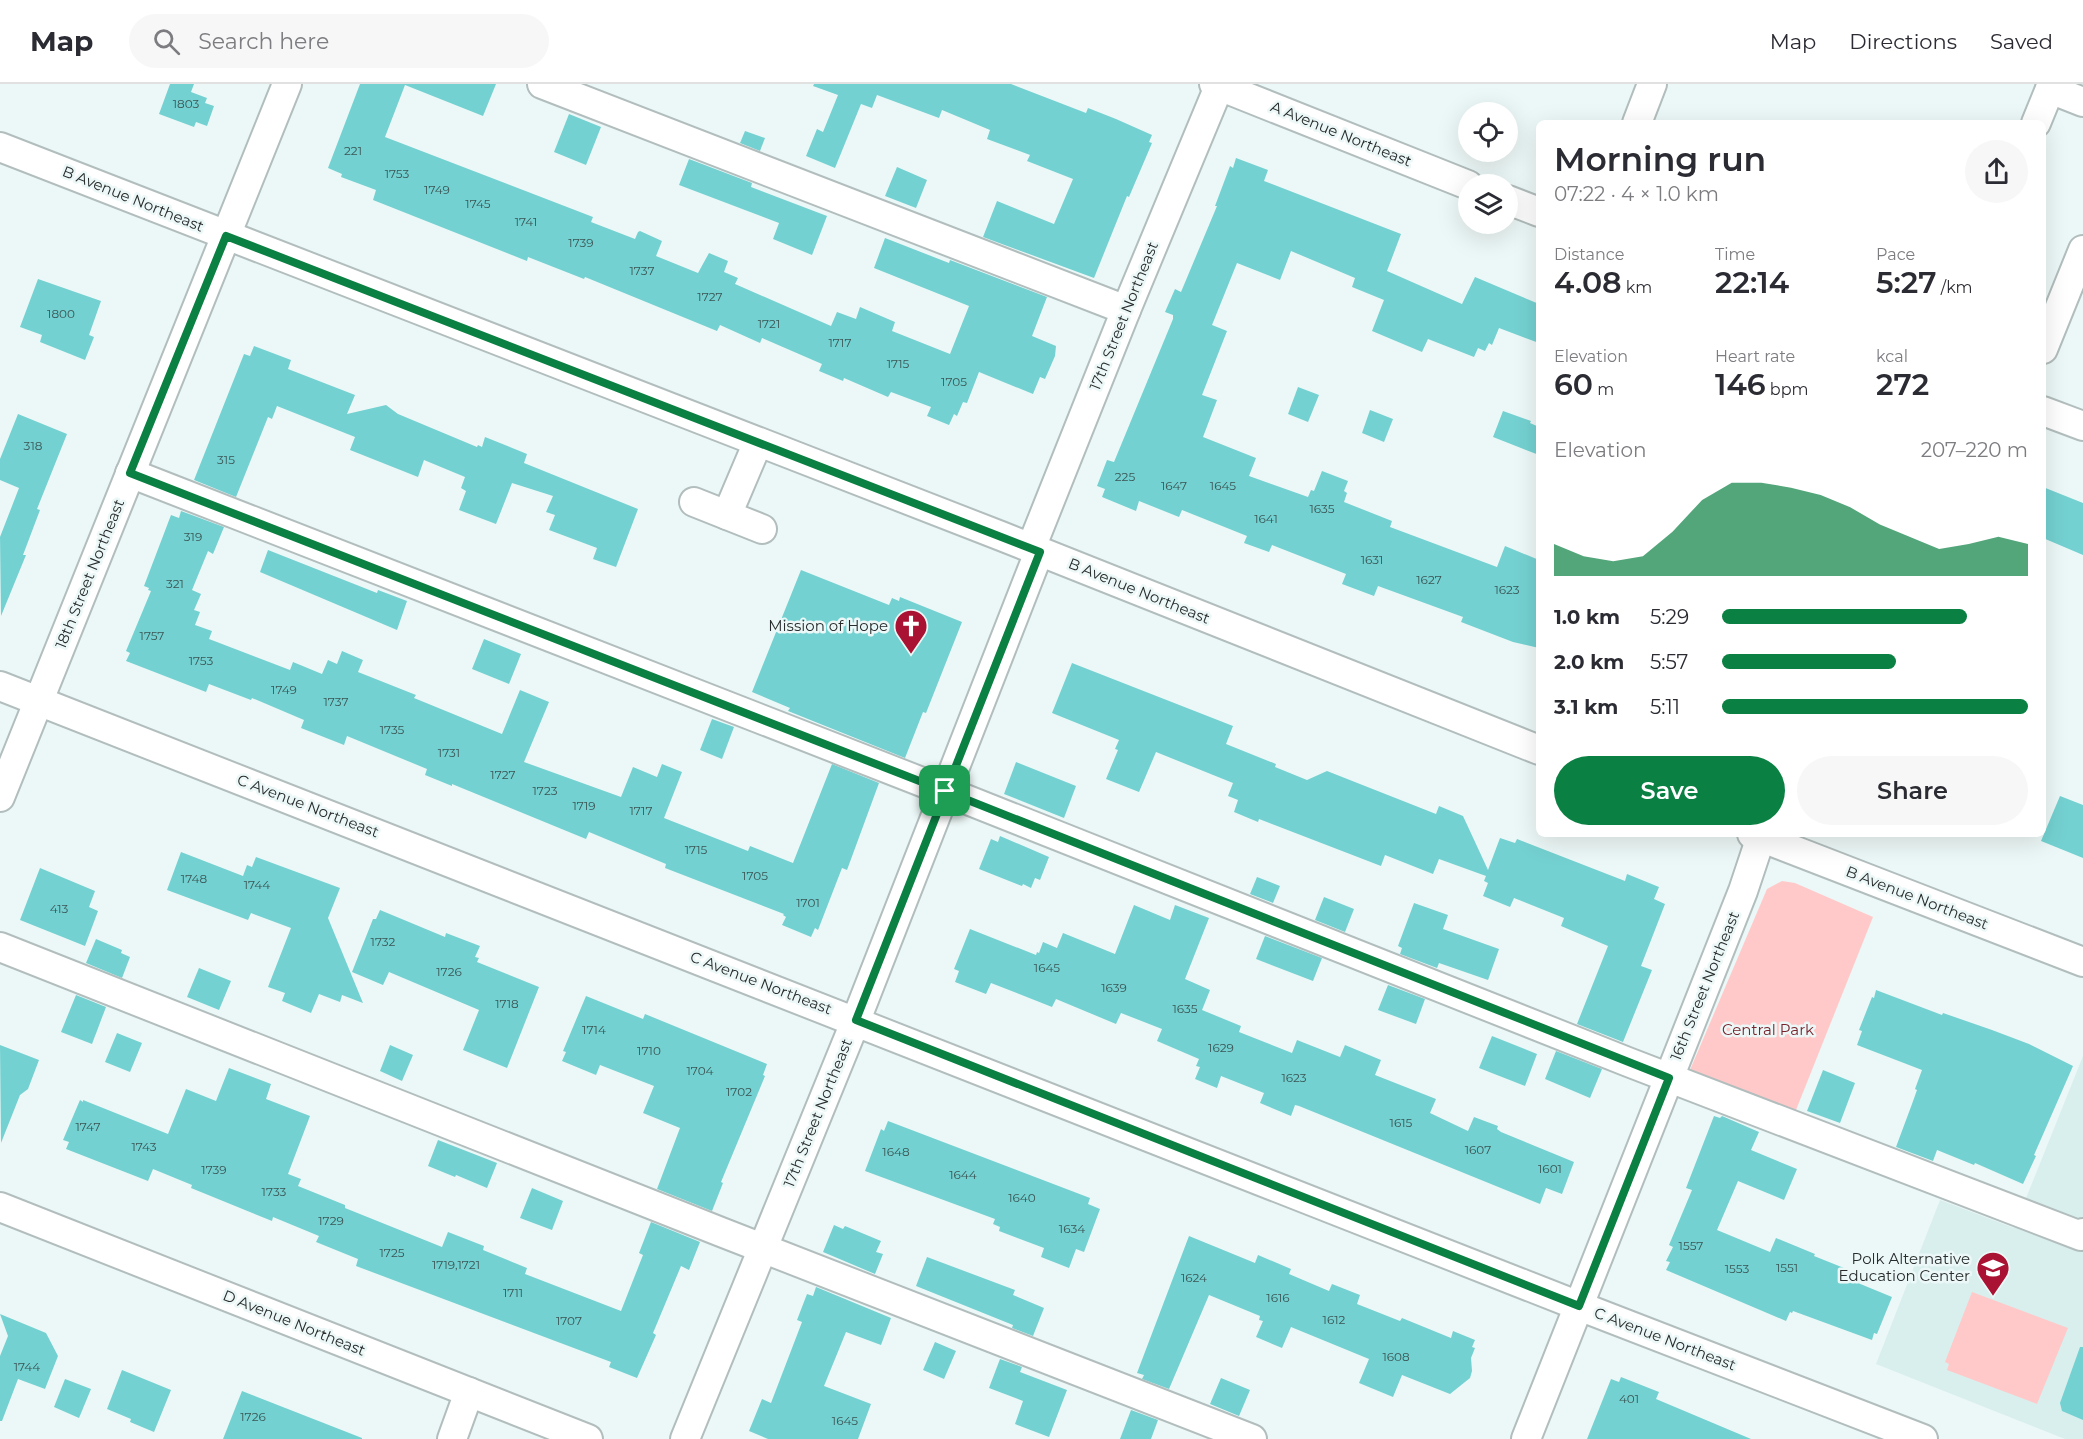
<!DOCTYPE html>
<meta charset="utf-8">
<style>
:root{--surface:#fff;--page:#f7f7f7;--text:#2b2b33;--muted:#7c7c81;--line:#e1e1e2;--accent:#0b8043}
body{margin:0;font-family:Montserrat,sans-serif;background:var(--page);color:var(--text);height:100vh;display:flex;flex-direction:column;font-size:22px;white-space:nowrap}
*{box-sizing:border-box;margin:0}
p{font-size:20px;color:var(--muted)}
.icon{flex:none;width:33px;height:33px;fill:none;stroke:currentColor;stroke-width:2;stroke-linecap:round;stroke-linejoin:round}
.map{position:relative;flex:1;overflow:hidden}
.panel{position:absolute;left:1536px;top:36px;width:510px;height:717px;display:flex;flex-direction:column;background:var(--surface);border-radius:9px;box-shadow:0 6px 24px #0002}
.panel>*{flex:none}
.controls{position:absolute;left:1458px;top:18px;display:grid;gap:12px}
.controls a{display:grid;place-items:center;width:60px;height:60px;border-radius:50%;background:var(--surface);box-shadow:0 6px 24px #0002;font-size:30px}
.pin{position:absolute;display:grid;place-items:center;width:51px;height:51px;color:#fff;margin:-26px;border-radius:12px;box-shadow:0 3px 9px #0006}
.round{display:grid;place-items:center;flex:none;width:63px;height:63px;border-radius:32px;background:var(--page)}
.overview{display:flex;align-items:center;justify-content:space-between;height:102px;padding:0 18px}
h1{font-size:33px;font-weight:600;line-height:45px}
.stats{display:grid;grid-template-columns:repeat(3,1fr);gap:9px;height:102px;padding:6px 18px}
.stats div{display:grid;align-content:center}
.stats b{font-size:30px;font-weight:600}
.stats small{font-size:16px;font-weight:400}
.stats p{font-size:16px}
.chart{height:168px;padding:12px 18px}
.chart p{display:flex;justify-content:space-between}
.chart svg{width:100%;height:108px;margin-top:6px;fill:var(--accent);opacity:.7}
.action{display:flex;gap:12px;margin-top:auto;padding:12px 18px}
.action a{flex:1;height:69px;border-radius:36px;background:var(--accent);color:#fff;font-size:24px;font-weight:600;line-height:69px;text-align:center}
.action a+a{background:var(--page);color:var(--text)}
ul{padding:0 18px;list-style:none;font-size:20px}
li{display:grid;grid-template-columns:96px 72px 1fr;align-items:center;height:45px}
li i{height:15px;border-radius:8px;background:var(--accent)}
header{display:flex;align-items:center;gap:36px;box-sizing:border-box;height:84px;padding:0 30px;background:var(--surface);border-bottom:2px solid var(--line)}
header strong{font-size:28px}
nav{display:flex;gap:33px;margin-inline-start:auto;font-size:21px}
.search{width:420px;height:54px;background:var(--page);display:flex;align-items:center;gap:15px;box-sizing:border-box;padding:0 21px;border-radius:33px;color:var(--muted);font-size:22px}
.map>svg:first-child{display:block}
.built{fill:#d9efee}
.green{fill:#ffc9c9}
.building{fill:#74d1d1}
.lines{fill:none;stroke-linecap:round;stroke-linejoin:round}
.minor-casing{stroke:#b2bebd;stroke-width:32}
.minor{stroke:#fff;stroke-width:28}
.route-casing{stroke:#fff;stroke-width:12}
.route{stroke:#0b8043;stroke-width:8}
.labels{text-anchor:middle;stroke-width:5;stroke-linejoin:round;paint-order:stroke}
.number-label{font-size:12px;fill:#3b5555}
.street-label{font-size:15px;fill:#282c2c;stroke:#ecf8f7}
.poi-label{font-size:15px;fill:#282c2c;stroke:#ecf8f7;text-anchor:end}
.park-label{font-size:15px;fill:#78222c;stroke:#ecf8f7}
</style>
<header>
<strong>Map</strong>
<div class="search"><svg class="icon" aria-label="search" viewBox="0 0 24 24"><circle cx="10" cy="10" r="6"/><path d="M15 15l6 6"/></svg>Search here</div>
<nav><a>Map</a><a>Directions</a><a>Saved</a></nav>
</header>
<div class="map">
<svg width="2083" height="1355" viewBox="0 0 2083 1355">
<rect width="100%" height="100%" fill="#ecf8f7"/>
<path class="built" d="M2083 972V1355H2065L1876 1280 1940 1116 2014 1144Z"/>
<g class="green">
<path d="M1782 797 1795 799 1873 833 1794 1031 1690 986 1767 805Z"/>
<path d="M1972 1208 2068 1244 2037 1320 1947 1286 1949 1280 1945 1278Z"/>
</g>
<g class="building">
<path d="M170 0H194L191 8 207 14 205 19 214 22 207 42 196 38 194 43 159 30Z"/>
<path d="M360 0H496L483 32 405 1 385 53 593 133 591 138 635 155 638 148 640 147 662 157 656 172 698 189 709 169 728 177 724 188 738 194 735 200 831 242 837 228 856 235 860 223 895 238 892 247 950 270 969 222 874 184 885 154 949 179 950 176 1047 213 1032 252 1056 262 1055 272 1045 295 1040 293 1033 310 979 288 967 319 963 318 957 332 954 330 949 341 927 332 931 323 891 308 888 313 844 294 843 297 819 287 822 280 762 254 760 259 720 241 717 247 585 193 584 195 528 173 527 177 474 156 373 116 376 106 341 93 342 90 328 84Z"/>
<path d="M814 0H1011L1086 29 1088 24 1116 35 1152 51 1149 58 1152 59 1129 113 1127 112 1094 194 983 153 997 117 1054 140 1073 95 1027 77 1030 71 987 55 990 46 942 26 939 34 877 11 872 24 861 20 835 84 806 72 817 45 823 48 838 11 813 2Z"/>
<path d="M569 30 601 43 586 81 554 68Z"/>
<path d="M745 47 765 54 760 67 740 59Z"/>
<path d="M1236 74 1268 86 1264 97 1401 150 1387 187 1462 220 1475 193 1539 220V259L1499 244 1492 261 1489 259 1485 267 1478 264 1474 273 1428 255 1422 268 1372 247 1384 216 1352 203 1355 194 1291 167 1280 196 1237 179 1212 241 1227 247 1202 311 1217 316 1203 353 1256 374 1249 392 1308 413 1311 406 1314 407 1322 387 1348 397 1344 407 1347 409 1344 418 1392 437 1390 443 1497 483 1505 462 1539 476V564L1513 558 1461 538 1463 533 1378 502 1374 512 1342 500 1346 490 1272 461 1269 468 1244 459 1247 452 1182 426 1179 433 1139 417 1136 427 1102 413 1105 405 1097 402 1107 376 1114 378 1173 235V231L1165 228 1175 205 1181 208 1217 122H1215L1230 82 1233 84Z"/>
<path d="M689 75 752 99 751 103 827 132 812 171 773 155 779 139 679 101Z"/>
<path d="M897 83 927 96 916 124 885 112Z"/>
<path d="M38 195 101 217 89 251 94 253 85 276 40 258 42 251 20 243Z"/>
<path d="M254 262 291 276 288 285 355 311 347 330 386 321 398 330 477 363 478 361 482 363 485 353 527 370 524 379 638 425 616 483 593 475 597 464 549 446 555 431 546 428 553 412 512 399 496 440 459 426 466 407 461 404 465 393 424 376 418 393 350 366 355 353 277 322 272 335 268 333 236 413 194 396 244 270 250 272Z"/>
<path d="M1298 303 1319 311 1308 338 1288 330Z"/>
<path d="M1370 326 1393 335 1384 358 1362 349Z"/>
<path d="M1503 327 1531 337 1530 339 1539 343V371L1493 353Z"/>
<path d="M18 330 67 350 37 425 40 426 23 471H26L1 532 0 453 19 404 0 396V375Z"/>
<path d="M2043 403 2083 419V471L2043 454Z"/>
<path d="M181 427 224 443 213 470 208 467 192 506 201 510 194 526 200 528 195 541 212 547 209 555 290 586 293 578 322 590 328 576 337 580 342 567 363 576 358 588 416 611 414 614 502 650 520 606 549 618 524 678 621 713 633 683 657 693 662 680 682 688 664 734 748 767 750 762 793 779 832 680 879 699 847 786 842 784 818 846 815 844 811 853 782 841 786 833 783 831 784 830 665 784 666 780 589 748 586 755 452 700V702L425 691 427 685 347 652 344 661 301 644 304 636 252 614 251 616 209 600 206 608 126 577 130 569 126 567 151 507 148 506 149 504 144 502 171 431 179 434Z"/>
<path d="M268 466 377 509 378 506 407 517 397 546 260 488Z"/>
<path d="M801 486 889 521 892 514 899 517 900 513 962 538 926 629 923 628 905 674 788 627 790 624 752 608Z"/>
<path d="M484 555 521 570 509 600 472 585Z"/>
<path d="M1072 579 1233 642 1226 660 1276 680 1275 683 1307 696 1327 687 1436 730 1439 722 1463 732 1488 786 1500 754 1515 759 1517 755 1625 797 1627 790 1659 803 1654 815 1665 820 1641 882 1652 886 1623 958 1577 940 1608 862 1561 842 1564 834 1514 814 1510 823 1483 812 1488 799 1484 797 1486 792 1439 775 1433 790 1385 771 1381 782 1259 735 1258 738 1234 728 1238 716 1228 712 1233 699 1156 668 1139 708 1106 695 1118 666 1115 665 1119 656 1052 629Z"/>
<path d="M712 635 734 643 722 675 700 666Z"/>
<path d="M1016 678 1076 702 1064 734 1004 710Z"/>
<path d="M2060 712 2083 721V774L2041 757Z"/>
<path d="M1000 752 1049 773 1040 796 1035 794 1031 804 1023 800 1022 802 979 785 991 755 998 758Z"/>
<path d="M181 768 243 792 247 781 252 783 256 773 340 804 328 834 363 919 342 911 340 918 319 910 311 929 282 917 285 909 268 903 291 844 251 829 248 836 167 806Z"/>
<path d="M40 784 95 807 89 823 98 827 85 862 20 836Z"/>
<path d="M1257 793 1280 802 1273 819 1250 810Z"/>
<path d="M1324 813 1354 825 1345 848 1315 836Z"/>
<path d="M1414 819 1448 831 1443 845 1499 865 1488 896 1439 879 1437 884 1400 870 1402 864 1398 862Z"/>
<path d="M1134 821 1170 836 1175 821 1209 834 1185 895 1210 906 1202 926 1241 942 1239 948 1292 969 1297 956 1340 973 1345 961 1381 976 1375 991 1436 1015 1430 1029 1468 1047 1474 1033 1498 1042 1497 1045 1501 1048 1574 1078 1562 1110 1546 1104 1540 1120 1299 1022 1295 1021 1291 1032 1260 1019 1264 1009 1221 992 1217 1004 1195 995 1200 983 1196 982 1199 975 1157 957 1162 945 1121 929 1116 940 1056 915 1052 923 991 899 986 910 955 898 959 887 954 885 970 845 1036 871 1037 868 1039 869 1043 858 1057 864 1063 849 1115 870Z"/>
<path d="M380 826 445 853 446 849 480 862 475 873 479 874 477 878 539 903 507 984 463 966 479 926 389 888 383 901 352 888 373 835H376Z"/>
<path d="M1265 852 1322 874 1313 897 1256 875Z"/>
<path d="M96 855 122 866 121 869 130 873 122 894 86 879Z"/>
<path d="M199 884 231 897 219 926 187 913Z"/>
<path d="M1388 901 1425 915 1416 940 1378 926Z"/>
<path d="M1876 906 1942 931 1943 929 1992 946 2029 960 2073 982 2034 1071 2036 1072 2023 1100 1975 1079 1974 1081 1937 1066 1933 1077 1896 1063 1912 1020 1917 1006 1915 1005 1922 986 1857 961 1862 947 1859 946 1872 913 1874 914Z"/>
<path d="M76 911 106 923 92 960 61 948Z"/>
<path d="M586 912 643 935 645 930 767 980 763 991 765 992 721 1098 723 1099 712 1127 657 1105 680 1044 643 1029 654 1002 600 981 596 991 562 977 566 968 563 967Z"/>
<path d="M117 949 142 959 130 988 105 978Z"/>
<path d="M1492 952 1537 970 1525 1002 1479 984Z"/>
<path d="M0 961 39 976 28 1005 20 1011 1 1059Z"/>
<path d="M390 961 413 971 402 997 380 987Z"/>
<path d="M1556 967 1602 985 1590 1014 1545 995Z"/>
<path d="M229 984 271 1000 266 1015 310 1032 288 1090 301 1095 298 1102 345 1121V1124L442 1163 448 1148 484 1162 483 1166 527 1184 525 1190 621 1227 643 1171 639 1169 651 1138 700 1158 689 1186 681 1182 653 1249 656 1251 637 1294 609 1283 611 1278 356 1182 358 1175 316 1158 319 1152 273 1133 272 1137 191 1104 192 1101 153 1085 148 1097 66 1065 69 1058 63 1056 80 1016 83 1018V1016L168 1050 186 1005 216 1017Z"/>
<path d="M1823 986 1855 999 1840 1039 1807 1027Z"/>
<path d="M1714 1032 1720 1034 1722 1032 1759 1048 1751 1066 1797 1085 1784 1116 1738 1097 1717 1146 1770 1168 1776 1154 1815 1170 1814 1172 1844 1184 1841 1192 1892 1213 1877 1250 1874 1249 1872 1256 1793 1227 1792 1229 1790 1228 1786 1237 1666 1186 1670 1178 1666 1177 1673 1163 1669 1161 1692 1106 1686 1104Z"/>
<path d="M888 1037 1090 1114 1088 1120 1100 1125 1084 1168 1076 1165 1069 1184 1041 1173 1044 1164 999 1147 1000 1143 993 1140 995 1135 865 1087 881 1045 884 1047Z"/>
<path d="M438 1056 497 1079 487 1104 456 1091 455 1093 428 1082Z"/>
<path d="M532 1104 563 1117 552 1146 520 1134Z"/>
<path d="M834 1141 843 1145 845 1142 881 1157 876 1168 883 1170 875 1190 823 1168Z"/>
<path d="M1189 1152 1255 1179 1258 1171 1291 1185 1289 1190 1329 1207 1332 1200 1360 1211 1357 1220 1400 1237 1402 1234 1451 1254 1453 1247 1475 1256 1472 1263 1475 1264 1471 1274 1472 1287 1470 1294 1450 1310 1402 1291 1393 1313 1359 1299 1369 1275 1291 1243 1282 1264 1256 1253 1263 1237 1259 1236 1260 1232 1209 1211 1169 1305 1142 1295 1144 1291 1137 1289Z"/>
<path d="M927 1173 1015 1206 1013 1211 1044 1224 1033 1252 1012 1244 1013 1241 916 1202Z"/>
<path d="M816 1203 891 1234 881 1261 846 1248 824 1302 871 1320 858 1355H768L749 1347 762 1315 771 1319 802 1238 797 1236 807 1210 813 1212Z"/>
<path d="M0 1230 46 1249 58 1272 45 1305 18 1295 2 1337H0V1272L8 1252Z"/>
<path d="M935 1258 956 1267 944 1295 923 1286Z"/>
<path d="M2080 1263H2083V1336L2062 1327 2060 1319Z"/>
<path d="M1000 1275 1022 1283 1020 1288 1067 1306 1049 1353 1015 1340 1023 1317 989 1304Z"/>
<path d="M122 1286 171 1306 154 1348 130 1338 131 1335 107 1325Z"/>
<path d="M1621 1293 1659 1308 1656 1315 1751 1355H1587L1611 1295 1619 1298Z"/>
<path d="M1221 1294 1250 1306 1239 1332 1210 1320Z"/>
<path d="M65 1295 91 1305 79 1334 54 1323Z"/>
<path d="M242 1307 362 1354V1355H223Z"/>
<path d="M1131 1326 1158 1336 1151 1355H1120Z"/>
</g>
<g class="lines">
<g class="minor-casing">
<g id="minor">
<path d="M542 0 1126 226"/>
<path d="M1214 0 1468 101"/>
<path d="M2050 5 2083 18"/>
<path d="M1637 39 1652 0"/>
<path d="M2036 39 2052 0"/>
<path d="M0 63 1001 452 1539 666"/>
<path d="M1508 116 1539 128"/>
<path d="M2043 265 2083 166"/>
<path d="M2043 327 2083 342"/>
<path d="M130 389 945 707 1628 978 2081 1152 2083 1149"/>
<path d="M694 418 762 445"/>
<path d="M727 431 758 358"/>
<path d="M1031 464 1126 226 1220 0"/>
<path d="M0 602 1579 1222 1923 1355"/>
<path d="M0 713 287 0"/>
<path d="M1752 750 2083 878"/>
<path d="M0 863 721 1148 1252 1355"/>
<path d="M0 1123 588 1355"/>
<path d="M452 1355 469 1308"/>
<path d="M685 1355 856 936 1039 468"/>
<path d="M1526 1355 1743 807 1762 750"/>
</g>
</g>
<use href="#minor" class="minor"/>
</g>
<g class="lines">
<g class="route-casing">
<path id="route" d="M945 707 130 389 226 152 1040 468 856 936 1579 1222 1669 994 945 707"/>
</g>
<use href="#route" class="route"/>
</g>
<defs>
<g id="church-pin" transform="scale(1.725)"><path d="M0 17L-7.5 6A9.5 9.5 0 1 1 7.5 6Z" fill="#a91232" stroke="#ecf8f7"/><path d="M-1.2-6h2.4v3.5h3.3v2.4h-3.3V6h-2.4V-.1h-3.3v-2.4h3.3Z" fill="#fff"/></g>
<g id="school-pin" transform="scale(1.725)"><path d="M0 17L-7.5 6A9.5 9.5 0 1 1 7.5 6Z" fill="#a91232" stroke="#ecf8f7"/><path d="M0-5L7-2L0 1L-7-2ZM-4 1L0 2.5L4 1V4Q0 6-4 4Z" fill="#fff"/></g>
</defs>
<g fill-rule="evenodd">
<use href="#church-pin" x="911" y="542"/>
<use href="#school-pin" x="1993" y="1184"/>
</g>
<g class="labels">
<g class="number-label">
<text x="186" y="24">1803</text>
<text x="353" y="71">221</text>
<text x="397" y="94">1753</text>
<text x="437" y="110">1749</text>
<text x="478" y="124">1745</text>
<text x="526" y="142">1741</text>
<text x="581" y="163">1739</text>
<text x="642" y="191">1737</text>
<text x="710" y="217">1727</text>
<text x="61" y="234">1800</text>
<text x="769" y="244">1721</text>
<text x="840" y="263">1717</text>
<text x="898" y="284">1715</text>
<text x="954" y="302">1705</text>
<text x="33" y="366">318</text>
<text x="226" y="380">315</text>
<text x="1125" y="397">225</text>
<text x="1174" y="406">1647</text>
<text x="1223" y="406">1645</text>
<text x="1322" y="429">1635</text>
<text x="1266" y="439">1641</text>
<text x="193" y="457">319</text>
<text x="1372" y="480">1631</text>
<text x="1429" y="500">1627</text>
<text x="175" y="504">321</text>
<text x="1507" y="510">1623</text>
<text x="152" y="556">1757</text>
<text x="201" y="581">1753</text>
<text x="284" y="610">1749</text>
<text x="336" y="622">1737</text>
<text x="392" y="650">1735</text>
<text x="449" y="673">1731</text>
<text x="503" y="695">1727</text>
<text x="545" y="711">1723</text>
<text x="584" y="726">1719</text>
<text x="641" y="731">1717</text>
<text x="696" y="770">1715</text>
<text x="755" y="796">1705</text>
<text x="194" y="799">1748</text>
<text x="257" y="805">1744</text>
<text x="808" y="823">1701</text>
<text x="59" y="829">413</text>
<text x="383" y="862">1732</text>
<text x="1047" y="888">1645</text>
<text x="449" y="892">1726</text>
<text x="1114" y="908">1639</text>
<text x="507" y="924">1718</text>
<text x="1185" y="929">1635</text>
<text x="594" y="950">1714</text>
<text x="1221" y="968">1629</text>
<text x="649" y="971">1710</text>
<text x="700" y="991">1704</text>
<text x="1294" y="998">1623</text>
<text x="739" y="1012">1702</text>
<text x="1401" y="1043">1615</text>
<text x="88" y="1047">1747</text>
<text x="144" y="1067">1743</text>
<text x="1478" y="1070">1607</text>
<text x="896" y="1072">1648</text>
<text x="1550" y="1089">1601</text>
<text x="214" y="1090">1739</text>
<text x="963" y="1095">1644</text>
<text x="274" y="1112">1733</text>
<text x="1022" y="1118">1640</text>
<text x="331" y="1141">1729</text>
<text x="1072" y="1149">1634</text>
<text x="1691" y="1166">1557</text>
<text x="392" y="1173">1725</text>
<text x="456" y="1185">1719,1721</text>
<text x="1787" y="1188">1551</text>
<text x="1737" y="1189">1553</text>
<text x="1194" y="1198">1624</text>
<text x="513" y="1213">1711</text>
<text x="1278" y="1218">1616</text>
<text x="1334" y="1240">1612</text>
<text x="569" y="1241">1707</text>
<text x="1396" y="1277">1608</text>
<text x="27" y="1287">1744</text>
<text x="1629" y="1319">401</text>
<text x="253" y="1337">1726</text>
<text x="845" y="1341">1645</text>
</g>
<g class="street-label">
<text transform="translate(1341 50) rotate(22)" y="5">A Avenue Northeast</text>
<text transform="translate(133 115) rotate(22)" y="5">B Avenue Northeast</text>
<text transform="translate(1124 232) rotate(-68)" y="5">17th Street Northeast</text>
<text transform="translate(90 490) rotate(-68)" y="5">18th Street Northeast</text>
<text transform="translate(1139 507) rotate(22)" y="5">B Avenue Northeast</text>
<text transform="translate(308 722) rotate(21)" y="5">C Avenue Northeast</text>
<text transform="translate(1917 814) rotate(21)" y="5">B Avenue Northeast</text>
<text transform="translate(761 899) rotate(21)" y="5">C Avenue Northeast</text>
<text transform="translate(1705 902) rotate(-68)" y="5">16th Street Northeast</text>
<text transform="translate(818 1029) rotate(-68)" y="5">17th Street Northeast</text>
<text transform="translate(294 1239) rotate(22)" y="5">D Avenue Northeast</text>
<text transform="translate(1665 1255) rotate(21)" y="5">C Avenue Northeast</text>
</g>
<g class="poi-label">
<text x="888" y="547">Mission of Hope</text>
<text x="1970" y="1180">Polk Alternative<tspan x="1970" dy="17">Education Center</tspan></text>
</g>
<g class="park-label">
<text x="1768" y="951">Central Park</text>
</g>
</g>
</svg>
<div class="controls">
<a><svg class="icon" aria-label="locate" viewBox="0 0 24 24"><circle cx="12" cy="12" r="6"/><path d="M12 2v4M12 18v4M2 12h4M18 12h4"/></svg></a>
<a><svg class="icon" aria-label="layers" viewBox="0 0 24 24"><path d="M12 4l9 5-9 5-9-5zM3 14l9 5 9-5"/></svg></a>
</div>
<div class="pin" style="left:945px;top:707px;background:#1e9e55"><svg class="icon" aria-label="arrive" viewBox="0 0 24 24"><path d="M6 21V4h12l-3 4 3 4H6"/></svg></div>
<section class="panel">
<div class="overview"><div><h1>Morning run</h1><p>07:22 · 4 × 1.0 km</p></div><a class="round"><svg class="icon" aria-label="share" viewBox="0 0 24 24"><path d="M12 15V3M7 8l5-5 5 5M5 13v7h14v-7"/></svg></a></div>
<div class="stats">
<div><p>Distance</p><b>4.08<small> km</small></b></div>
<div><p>Time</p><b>22:14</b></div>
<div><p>Pace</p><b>5:27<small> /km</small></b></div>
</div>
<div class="stats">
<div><p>Elevation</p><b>60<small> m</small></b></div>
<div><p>Heart rate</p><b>146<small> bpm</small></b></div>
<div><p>kcal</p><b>272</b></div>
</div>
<div class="chart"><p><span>Elevation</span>207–220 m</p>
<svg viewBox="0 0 160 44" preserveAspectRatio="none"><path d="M0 44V31L10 36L20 38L30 36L40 26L50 13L60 6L70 6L80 8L90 11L100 16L110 23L120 28L130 33L140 31L150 28L160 31V44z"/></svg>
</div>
<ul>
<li><b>1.0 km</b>5:29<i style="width:80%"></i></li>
<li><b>2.0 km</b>5:57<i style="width:57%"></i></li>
<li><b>3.1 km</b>5:11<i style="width:100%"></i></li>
</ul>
<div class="action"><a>Save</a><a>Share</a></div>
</section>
</div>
